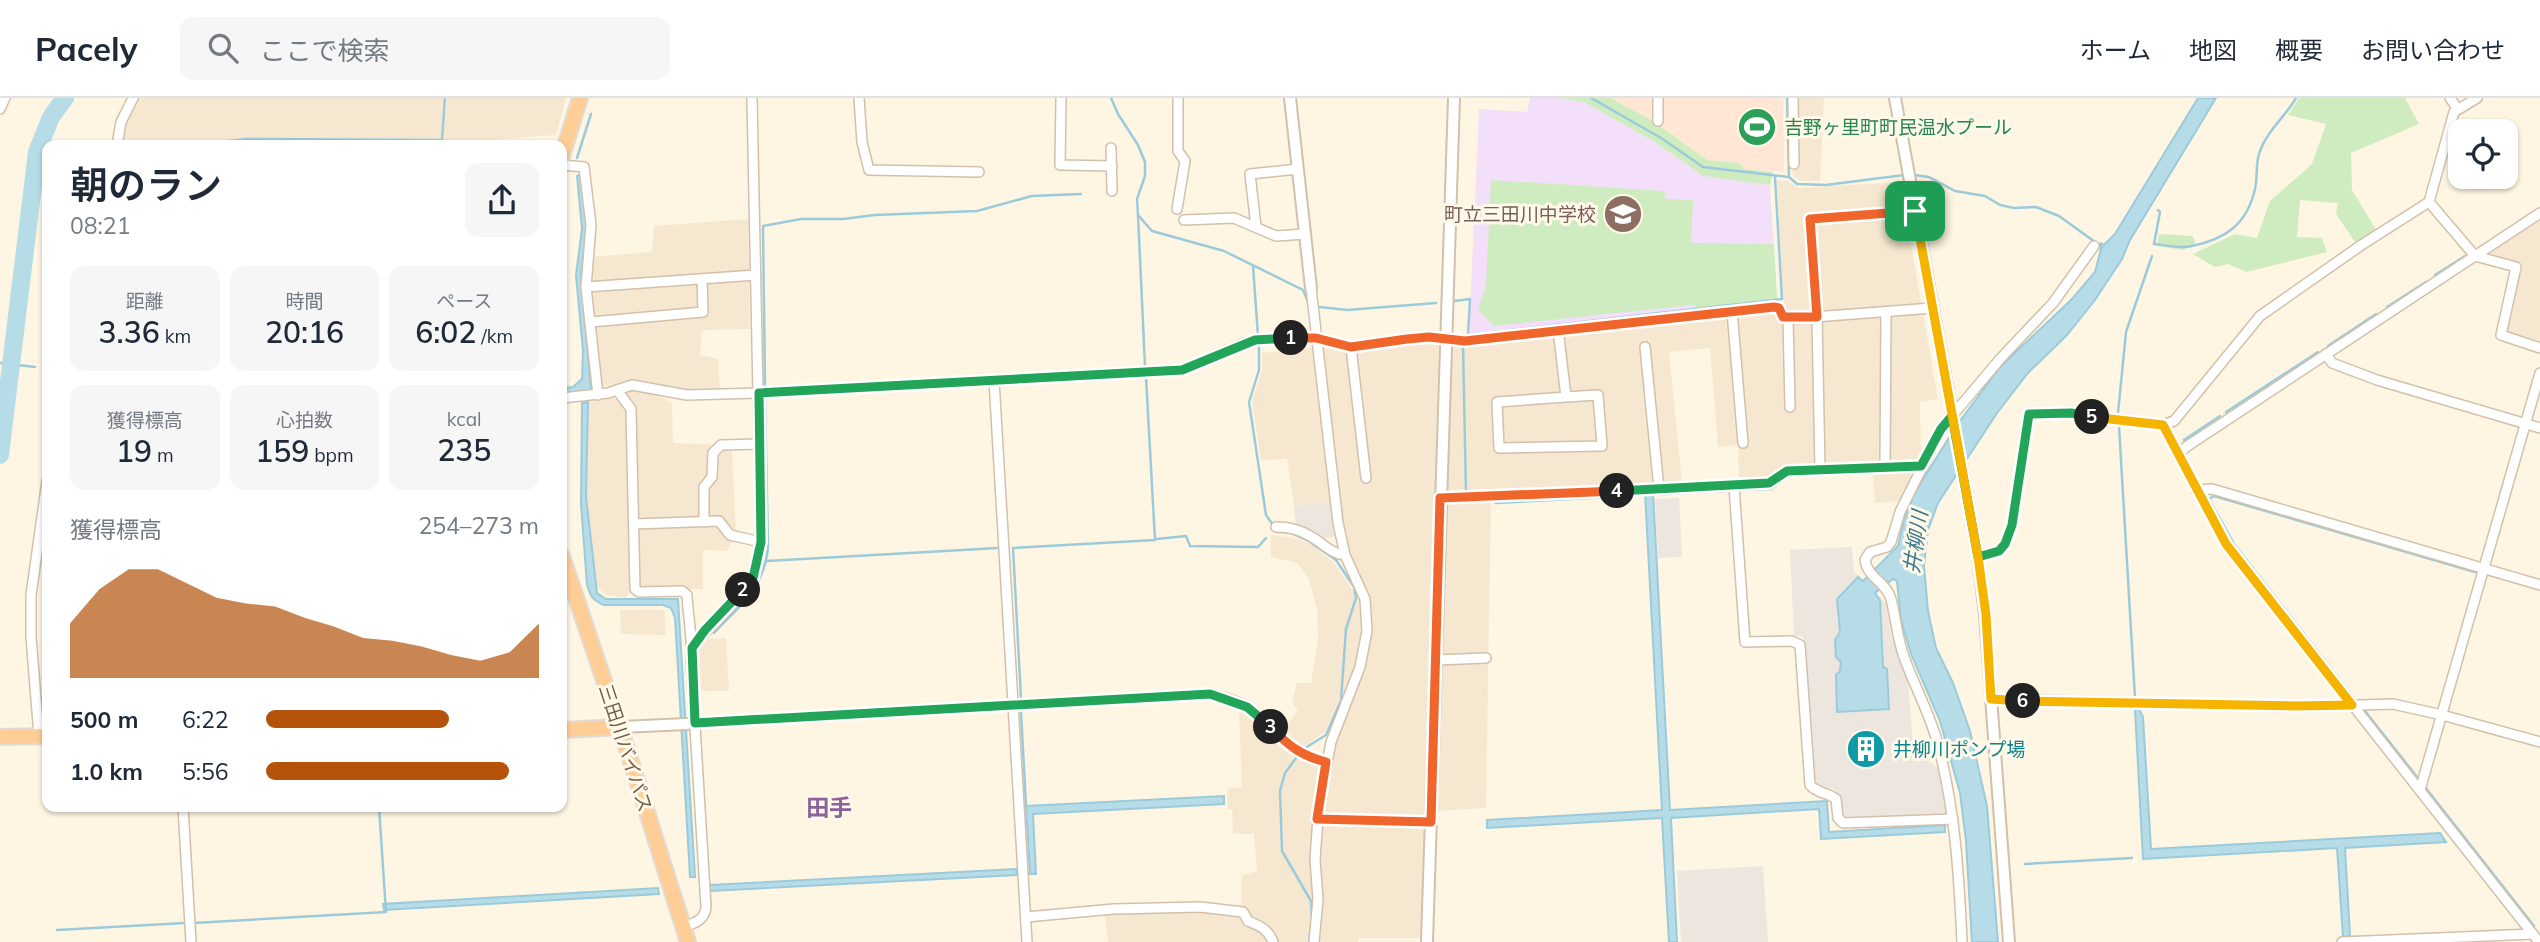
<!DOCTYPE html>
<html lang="ja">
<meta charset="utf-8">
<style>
:root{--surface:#fff;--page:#f6f6f7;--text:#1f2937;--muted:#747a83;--line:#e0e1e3;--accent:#b45309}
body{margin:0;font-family:Mulish,"Noto Sans JP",sans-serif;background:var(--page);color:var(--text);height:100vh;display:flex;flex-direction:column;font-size:26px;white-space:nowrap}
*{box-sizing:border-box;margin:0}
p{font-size:23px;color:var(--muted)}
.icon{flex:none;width:38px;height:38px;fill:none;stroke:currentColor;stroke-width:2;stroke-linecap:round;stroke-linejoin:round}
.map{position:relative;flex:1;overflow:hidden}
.drawer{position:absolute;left:42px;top:42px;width:525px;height:672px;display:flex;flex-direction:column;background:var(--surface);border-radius:14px;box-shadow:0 2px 5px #0004}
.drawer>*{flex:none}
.tools{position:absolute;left:2448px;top:21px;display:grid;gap:14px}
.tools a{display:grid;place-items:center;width:70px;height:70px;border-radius:14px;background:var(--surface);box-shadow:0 2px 5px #0004;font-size:35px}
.pin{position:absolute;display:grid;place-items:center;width:60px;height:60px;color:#fff;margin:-30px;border-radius:14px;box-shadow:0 4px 10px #0006}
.km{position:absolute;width:35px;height:35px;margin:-18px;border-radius:50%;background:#222;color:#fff;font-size:19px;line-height:35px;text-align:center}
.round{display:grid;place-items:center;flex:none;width:74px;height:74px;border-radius:14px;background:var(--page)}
.head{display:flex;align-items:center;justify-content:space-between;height:119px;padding:0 28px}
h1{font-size:38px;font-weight:600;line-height:52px}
.stats{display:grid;grid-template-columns:repeat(3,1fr);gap:10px;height:119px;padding:7px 28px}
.stats div{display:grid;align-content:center;border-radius:14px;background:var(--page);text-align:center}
.stats b{font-size:30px;font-weight:600}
.stats small{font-size:19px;font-weight:400}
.stats p{font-size:19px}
.chart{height:196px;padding:14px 28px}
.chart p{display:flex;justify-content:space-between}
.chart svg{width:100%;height:126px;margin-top:7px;fill:var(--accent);opacity:.7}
ul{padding:0 28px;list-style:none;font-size:23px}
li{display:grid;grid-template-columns:112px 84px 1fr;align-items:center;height:52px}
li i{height:18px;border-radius:9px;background:var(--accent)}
header{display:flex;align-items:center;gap:42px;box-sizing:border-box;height:98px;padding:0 35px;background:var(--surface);border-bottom:2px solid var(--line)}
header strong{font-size:33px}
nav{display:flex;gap:38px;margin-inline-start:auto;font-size:24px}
.search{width:490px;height:63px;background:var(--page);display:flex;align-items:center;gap:18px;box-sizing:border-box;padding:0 24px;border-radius:14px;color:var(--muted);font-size:26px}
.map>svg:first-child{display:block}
.residential{fill:#f6e8d0}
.commercial{fill:#ffe6d5}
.industrial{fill:#ece6de}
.education{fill:#f3dffa}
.green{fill:#ceecc0}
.water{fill:#b6dce8;stroke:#9bcbdb;stroke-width:2}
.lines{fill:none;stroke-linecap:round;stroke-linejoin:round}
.stream{stroke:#9bcbdb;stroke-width:2.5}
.river{stroke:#b6dce8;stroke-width:18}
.minor-casing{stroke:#d2c0ab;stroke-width:12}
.tertiary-casing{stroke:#d2c0ab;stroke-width:14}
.trunk-casing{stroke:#e1dbd7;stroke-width:18}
.minor{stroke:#fff;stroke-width:9}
.tertiary{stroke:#fff;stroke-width:10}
.trunk{stroke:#fece96;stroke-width:14}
.split-1-casing{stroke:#fff;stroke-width:14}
.split-2-casing{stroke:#fff;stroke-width:14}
.split-3-casing{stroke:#fff;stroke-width:14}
.split-4-casing{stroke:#fff;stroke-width:14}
.split-5-casing{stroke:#fff;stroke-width:14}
.split-6-casing{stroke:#fff;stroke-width:14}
.split-7-casing{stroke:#fff;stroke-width:14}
.split-1{stroke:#f0652b;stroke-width:9}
.split-2{stroke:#22a559;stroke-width:9}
.split-3{stroke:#22a559;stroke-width:9}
.split-4{stroke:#f0652b;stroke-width:9}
.split-5{stroke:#22a559;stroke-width:9}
.split-6{stroke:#f5b400;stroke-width:9}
.split-7{stroke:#f5b400;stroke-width:9}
.labels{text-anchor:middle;stroke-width:6;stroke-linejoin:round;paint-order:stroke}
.leisure-label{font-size:19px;fill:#27864d;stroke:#fff9ea;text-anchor:start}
.education-label{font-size:19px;fill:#785e54;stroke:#fff9ea;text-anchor:end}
.street-label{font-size:19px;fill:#775d47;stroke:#fff9ea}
.culture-label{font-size:19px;fill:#0d838f;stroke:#fff9ea;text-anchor:start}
.water-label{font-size:21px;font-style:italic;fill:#3f788c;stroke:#fff9ea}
.quarter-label{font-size:23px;font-weight:bold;fill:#8d629b;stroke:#fff9ea}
</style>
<header>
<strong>Pacely</strong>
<div class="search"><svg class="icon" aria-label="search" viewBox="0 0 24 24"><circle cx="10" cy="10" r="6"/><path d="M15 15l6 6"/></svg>ここで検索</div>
<nav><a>ホーム</a><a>地図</a><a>概要</a><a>お問い合わせ</a></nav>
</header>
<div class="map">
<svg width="2540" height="844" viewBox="0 0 2540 844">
<rect width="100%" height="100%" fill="#fef6e2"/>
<g class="residential">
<path d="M138 0H444L441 40H247L186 47H121L131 8Z"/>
<path d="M447 0H566L556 37 500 41 469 47H448L443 46Z"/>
<path d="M1796 0H1824L1820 83H1801L1793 78 1791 54H1797Z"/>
<path d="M1777 83H1787L1799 90 1900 84 1938 301 1920 304 1921 364 1902 403 1875 405 1872 366 1786 369 1767 381H1739L1738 347 1718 349 1710 250 1669 254 1682 384 1491 394 1486 710 1436 713 1451 246 1784 211Z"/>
<path d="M2540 118V245L2507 236 2503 230 2522 167 2489 158 2488 153Z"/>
<path d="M748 121 750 231 702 232 700 257 718 261 720 292 684 291 642 283 601 288 598 247 590 191 591 159 652 154 654 128Z"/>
<path d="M1413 244 1439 245 1421 840H1359L1358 844H1317L1318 744 1321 717 1329 667 1364 568 1371 536 1372 511 1368 493 1356 469 1343 429 1321 251 1328 248 1348 253 1364 383 1371 381 1355 252Z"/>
<path d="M1312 250 1330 403 1294 408 1287 361 1261 362 1252 303 1262 272V255Z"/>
<path d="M633 290 666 301 672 306 673 345 728 347 732 351 736 436 727 453 703 452V491H638L635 314 627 298V294Z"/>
<path d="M612 300 624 304 627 313 632 490 626 500 606 497 594 486 586 398 588 304Z"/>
<path d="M1271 437 1293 440 1311 446 1335 466 1363 508 1362 541 1348 597 1340 598 1325 634 1300 651 1283 635 1298 611 1292 605 1297 585H1311L1318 541 1317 512 1309 481 1297 465 1271 459Z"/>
<path d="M620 512H664L666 537 621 536Z"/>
<path d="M726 540 729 593H699V552L707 541Z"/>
<path d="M1243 611 1264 626 1286 654 1302 663 1322 667 1316 805 1310 823 1307 844H1108L1105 816 1117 806 1200 805 1237 811 1241 808 1242 777 1257 773 1254 736H1233L1232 711H1228L1227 691 1242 689 1239 616Z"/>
</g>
<path class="commercial" d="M1611 0H1783L1784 74 1745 71 1739 65 1707 62 1653 23Z"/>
<g class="industrial">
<path d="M1679 400 1682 459 1658 460 1655 401Z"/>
<path d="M1330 403 1334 439 1322 440 1296 426 1294 408Z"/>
<path d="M1852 449 1854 473 1888 508 1890 533 1908 583 1913 648 1941 674 1949 717 1850 723 1841 716 1839 697 1833 690 1822 689 1813 683 1803 538H1794L1790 452Z"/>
<path d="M1763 768 1768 844H1681L1677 773Z"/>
</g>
<path class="education" d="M1530 0H1558L1584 4 1655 44 1703 78 1770 87 1777 201 1469 236 1479 11 1527 14Z"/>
<g class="green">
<path d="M1558 0H1611L1653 23 1707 62 1739 65 1745 71 1773 74 1770 87 1703 78 1655 44 1584 4Z"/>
<path d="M2299 0H2405L2419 26 2351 55 2352 92 2377 133 2357 147 2336 116 2338 105 2300 102 2297 139 2322 140 2327 154 2246 174 2228 166 2215 169 2193 156 2235 136 2257 140 2270 103 2312 66 2326 26 2288 17Z"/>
<path d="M1491 82 1664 93 1666 101 1693 102 1691 145 1774 146 1777 201 1695 210 1694 207 1494 228 1478 212 1486 187Z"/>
<path d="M2159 136 2192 138 2196 145 2183 152 2157 148Z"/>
</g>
<g class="water">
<path d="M2198 0H2216L2130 142 2122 161 2095 202 2067 237 2028 275 1997 315 1938 405 1928 432 1924 468 1928 513 1936 550 1953 585 1970 633 1987 708 1998 844H1972L1966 743 1960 695 1940 623 1911 556 1901 522 1897 483 1893 481 1875 495 1880 502 1883 569 1887 571 1889 611 1837 614 1836 577 1840 573 1841 564 1836 559 1835 542 1840 534 1837 501 1858 479 1863 483 1898 448 1904 422 1915 394 1957 327 2000 269 2072 201 2095 174 2101 151 2098 149 2101 145 2104 147 2115 136Z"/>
<path d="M579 77 581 78 587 129 581 175 591 294 562 296V290L573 289 582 281 583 253 576 177 582 131 577 78Z"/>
<path d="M588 304 586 398 597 495 606 501H678L695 779H690L675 520 671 510 663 507H604C593 503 590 498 587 486L581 406 582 305Z"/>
<path d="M1645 395H1653L1670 712 1827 703 1829 734 1945 727V734L1821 741 1819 711 1671 720 1677 844H1669L1662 720 1487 730V722L1662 712Z"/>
<path d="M2139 611 2143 619 2151 751 2440 735 2446 744 2345 750 2350 838 2343 839 2337 750 2143 761 2135 612Z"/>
<path d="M1224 698V706L1033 716 1036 776H1030L1026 708Z"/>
<path d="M1016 771 1017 777 710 793V787Z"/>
<path d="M658 790 659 796 384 812 383 806Z"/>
</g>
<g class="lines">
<g class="stream">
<path d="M1111 0 1118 16 1138 47 1145 64V78L1137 101 1138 117 1152 133 1224 153 1303 192 1309 206"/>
<path d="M1591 0 1661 40 1703 69 1789 79 1797 86 1826 87 1904 77"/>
<path d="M1787 0 1789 79"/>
<path d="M194 47 247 41 442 42 445 0"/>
<path d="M577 60 591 16"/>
<path d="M1914 77 1929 79 1955 93 1985 98 2000 107 2014 110 2036 109 2059 118 2102 149"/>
<path d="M2158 112 2160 114 2154 146C2166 147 2180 151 2192 148 2226 141 2247 126 2255 91 2258 79 2255 65 2260 53 2267 33 2285 19 2296 0"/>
<path d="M1138 117 1145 268"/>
<path d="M1253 168 1258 238"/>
<path d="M2435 177 2465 158"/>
<path d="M1454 203 1470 201 1468 237 1782 201 1775 79"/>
<path d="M1320 209 1347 212 1436 205"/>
<path d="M2387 209 2426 184"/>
<path d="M1259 244V272L1249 304 1266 417 1278 434H1289L1307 442 1336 462 1354 489 1356 500 1346 531 1341 602 1326 637 1302 652 1285 675 1280 693 1282 753 1311 803 1312 821"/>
<path d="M1463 247 1466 396"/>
<path d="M2328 248 2376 216"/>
<path d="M0 265 35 269"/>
<path d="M765 289 763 128 801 121H843L875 117 977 113 1032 98 1081 96"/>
<path d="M2226 314 2318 254"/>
<path d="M2118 315 2126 234 2152 158"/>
<path d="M2119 328 2135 600"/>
<path d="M2184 342 2220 318"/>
<path d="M2186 360 2197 381"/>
<path d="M1744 392 1771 391 1788 378 1909 374"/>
<path d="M1651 397 1721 393"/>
<path d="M1492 401 1496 405 1648 397"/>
<path d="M1157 441 1186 438 1190 448 1258 449 1266 440"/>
<path d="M767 463 998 450"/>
<path d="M714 535C741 506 763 492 768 450L765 302"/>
<path d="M1021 600 1013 450 1155 442 1146 279"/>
<path d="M2354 600 2234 446 2209 401 2214 398 2475 474"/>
<path d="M2365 613 2417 679"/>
<path d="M1021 614 1026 708"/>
<path d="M2425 689 2534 828"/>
<path d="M2025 766 2132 760"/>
<path d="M194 825 386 814 379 709"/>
<path d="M57 832 185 825"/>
<path d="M1309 844 1311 827"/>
</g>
<path class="river" d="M0 357 37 54 51 19 65 0"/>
<g class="minor-casing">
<g id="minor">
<path d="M859 0 862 44 869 72 979 74"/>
<path d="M1061 0 1060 67 1112 68"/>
<path d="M1793 0 1794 66"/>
<path d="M2450 0 2457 10"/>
<path d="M0 11 5 0"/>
<path d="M1658 23V0"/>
<path d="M117 47 121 24 133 0"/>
<path d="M1111 50 1112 93"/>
<path d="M562 67 584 69 591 127 586 189 598 297"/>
<path d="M1177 111 1185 63 1178 53V0"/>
<path d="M1184 122 1234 120 1276 138 1305 136"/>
<path d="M1256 129 1250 76 1298 71"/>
<path d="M2475 158 2516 169 2501 237 2540 250"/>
<path d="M2475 158 2540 115"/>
<path d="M586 189 756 177"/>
<path d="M1311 190 1338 425 1345 457 1365 501 1367 533 1360 569 1331 644 1319 706 1315 761 1318 801 1314 844"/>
<path d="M1732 213 1743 345"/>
<path d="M1788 221 1790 309"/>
<path d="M591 224 703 214 702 181"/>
<path d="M1558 231 1566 299 1598 297 1602 348 1499 350 1497 304 1566 299"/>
<path d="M1351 249 1366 380"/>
<path d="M1645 249 1659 391"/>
<path d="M2326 256 2332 265 2377 282 2540 330"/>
<path d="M994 282 1027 844"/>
<path d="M617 292 631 311 635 491 639 494 682 493 687 497C688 519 693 542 691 563L706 809C705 821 696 825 685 828"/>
<path d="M562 300 608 295 632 287 687 297 759 295 1182 272 1244 245 1261 241 1316 240 1351 249 1407 241 1429 239 1465 243 1774 209 1779 210 1783 219 1788 221 1932 210"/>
<path d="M2163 327 2174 323 2260 218 2360 148 2429 104"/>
<path d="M2179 356 2186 349 2475 158 2429 104 2454 14 2477 0"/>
<path d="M1885 369 1886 214"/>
<path d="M1820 371 1817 219 1810 121 1915 113"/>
<path d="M1734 388 1745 544 1792 543 1800 547 1810 687C1818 696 1827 694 1836 701L1838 720 1843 725 1953 721"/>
<path d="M2196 392 2212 391 2540 487"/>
<path d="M1440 400 1734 388 1769 385 1787 373 1921 368"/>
<path d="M704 424V389L712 379 713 355 721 347 760 346"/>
<path d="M634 426 719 423 730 437 761 444"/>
<path d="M1276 429C1288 429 1299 431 1310 438 1322 444 1331 456 1345 457"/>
<path d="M1978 459 1999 453 2005 446 2012 427 2029 316 2071 315 2163 327 2226 446 2539 844"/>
<path d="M692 550C708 527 744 500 753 477 758 467 759 455 761 444L752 0"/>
<path d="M1436 562 1486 560"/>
<path d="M1991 601 2295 609 2393 606 2442 617 2540 644"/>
<path d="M687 626 1210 596C1222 599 1235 602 1246 608 1280 629 1283 654 1326 664"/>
<path d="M39 638 31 539V497L47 383"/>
<path d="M2420 692 2540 275"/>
<path d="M183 709 191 844"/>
<path d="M1317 721 1431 724"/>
<path d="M1026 819 1114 811 1200 809 1243 814 1248 823C1260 828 1268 831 1273 844"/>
<path d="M1962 844C1959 776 1955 709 1937 643 1929 614 1914 587 1904 559 1897 540 1896 520 1891 501 1887 485 1867 479 1865 462L1870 454 1887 449 1891 444 1900 414 1941 331 2000 261 2053 205 2094 148"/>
<path d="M2342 844 2533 836"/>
</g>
</g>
<g class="tertiary-casing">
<g id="tertiary">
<path d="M1290 0 1311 190"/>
<path d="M1895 0 1978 459 1985 517 2009 844"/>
<path d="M620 629 687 626"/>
<path d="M1427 844 1454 0"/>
</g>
</g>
<g class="trunk-casing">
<g id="trunk">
<path d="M562 58 580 0"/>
<path d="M562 458 627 651 688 844"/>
<path d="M562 632 620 629"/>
<path d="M0 639 47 638"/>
</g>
</g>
<use href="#minor" class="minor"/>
<use href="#tertiary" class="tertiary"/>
<use href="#trunk" class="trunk"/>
</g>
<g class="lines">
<g class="split-1-casing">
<path id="split-1" d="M1291 240H1316L1351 249 1407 241 1429 239 1465 243 1774 209 1779 210 1783 219H1817L1810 121 1915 113"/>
</g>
<g class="split-2-casing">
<path id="split-2" d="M743 492 753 480 761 444 759 295 1182 272 1255 242 1291 240"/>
</g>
<g class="split-3-casing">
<path id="split-3" d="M743 492 705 532 692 550 695 625 1210 596 1247 609 1271 629"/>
</g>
<g class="split-4-casing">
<path id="split-4" d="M1271 629C1288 648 1302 658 1326 664L1317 721 1431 724 1440 400 1617 393"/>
</g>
<g class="split-5-casing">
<path id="split-5" d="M1617 393 1769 385 1787 373 1921 368 1941 331 1952 318 1978 459 1999 453 2005 446 2012 427 2029 316 2071 315 2092 319"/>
</g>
<g class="split-6-casing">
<path id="split-6" d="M2023 603 2295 608 2352 607 2226 446 2163 327 2092 319"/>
</g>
<g class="split-7-casing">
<path id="split-7" d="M1915 113 1978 459 1986 517 1991 601 2023 603"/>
</g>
<use href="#split-1" class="split-1"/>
<use href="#split-2" class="split-2"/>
<use href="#split-3" class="split-3"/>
<use href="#split-4" class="split-4"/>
<use href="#split-5" class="split-5"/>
<use href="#split-6" class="split-6"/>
<use href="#split-7" class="split-7"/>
</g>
<defs>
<g id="stadium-disc" transform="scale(2.0125)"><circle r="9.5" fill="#2e9e5b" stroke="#fff9ea"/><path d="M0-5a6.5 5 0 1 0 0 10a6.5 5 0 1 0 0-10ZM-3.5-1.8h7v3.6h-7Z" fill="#fff"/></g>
<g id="school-disc" transform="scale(2.0125)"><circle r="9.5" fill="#8d6e63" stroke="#fff9ea"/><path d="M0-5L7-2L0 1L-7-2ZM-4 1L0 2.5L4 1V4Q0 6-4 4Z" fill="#fff"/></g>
<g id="building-disc" transform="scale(2.0125)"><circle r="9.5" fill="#0f9aa8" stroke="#fff9ea"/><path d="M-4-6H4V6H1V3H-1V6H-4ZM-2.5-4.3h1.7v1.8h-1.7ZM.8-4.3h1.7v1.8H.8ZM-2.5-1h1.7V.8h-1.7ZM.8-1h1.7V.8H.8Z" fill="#fff"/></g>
</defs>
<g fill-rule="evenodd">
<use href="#stadium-disc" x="1757" y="29"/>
<use href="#school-disc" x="1623" y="116"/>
<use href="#building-disc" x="1866" y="651"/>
</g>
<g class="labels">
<g class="leisure-label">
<text x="1784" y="36">吉野ヶ里町町民温水プール</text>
</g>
<g class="education-label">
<text x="1596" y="123">町立三田川中学校</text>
</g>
<g class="street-label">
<text transform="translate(626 650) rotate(72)" y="7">三田川バイパス</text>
</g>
<g class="culture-label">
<text x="1893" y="658">井柳川ポンプ場</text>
</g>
<g class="water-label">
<text transform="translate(1916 444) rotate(-82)" y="7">井柳川</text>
</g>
<g class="quarter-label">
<text x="829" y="718">田手</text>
</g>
</g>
</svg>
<div class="tools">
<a><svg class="icon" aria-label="locate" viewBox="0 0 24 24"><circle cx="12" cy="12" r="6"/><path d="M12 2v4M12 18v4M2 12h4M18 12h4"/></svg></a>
</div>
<div class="pin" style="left:1915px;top:113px;background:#1e9e55"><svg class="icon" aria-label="arrive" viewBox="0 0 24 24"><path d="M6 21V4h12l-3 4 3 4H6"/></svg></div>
<b class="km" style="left:1291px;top:240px">1</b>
<b class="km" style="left:743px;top:492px">2</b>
<b class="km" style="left:1271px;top:629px">3</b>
<b class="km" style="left:1617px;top:393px">4</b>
<b class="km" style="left:2092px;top:319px">5</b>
<b class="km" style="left:2023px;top:603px">6</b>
<section class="drawer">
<div class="head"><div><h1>朝のラン</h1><p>08:21</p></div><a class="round"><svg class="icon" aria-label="share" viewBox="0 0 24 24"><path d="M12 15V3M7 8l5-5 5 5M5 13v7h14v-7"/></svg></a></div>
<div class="stats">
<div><p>距離</p><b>3.36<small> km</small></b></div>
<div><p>時間</p><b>20:16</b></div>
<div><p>ペース</p><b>6:02<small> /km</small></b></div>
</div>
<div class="stats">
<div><p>獲得標高</p><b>19<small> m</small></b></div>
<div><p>心拍数</p><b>159<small> bpm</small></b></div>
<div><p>kcal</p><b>235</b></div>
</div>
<div class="chart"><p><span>獲得標高</span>254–273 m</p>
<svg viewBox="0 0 160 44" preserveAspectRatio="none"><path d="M0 44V25L10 13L20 6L30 6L40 11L50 16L60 18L70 19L80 23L90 26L100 30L110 31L120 33L130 36L140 38L150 35L160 25V44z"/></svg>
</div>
<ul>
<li><b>500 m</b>6:22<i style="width:67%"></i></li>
<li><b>1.0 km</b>5:56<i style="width:89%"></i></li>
</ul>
</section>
</div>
